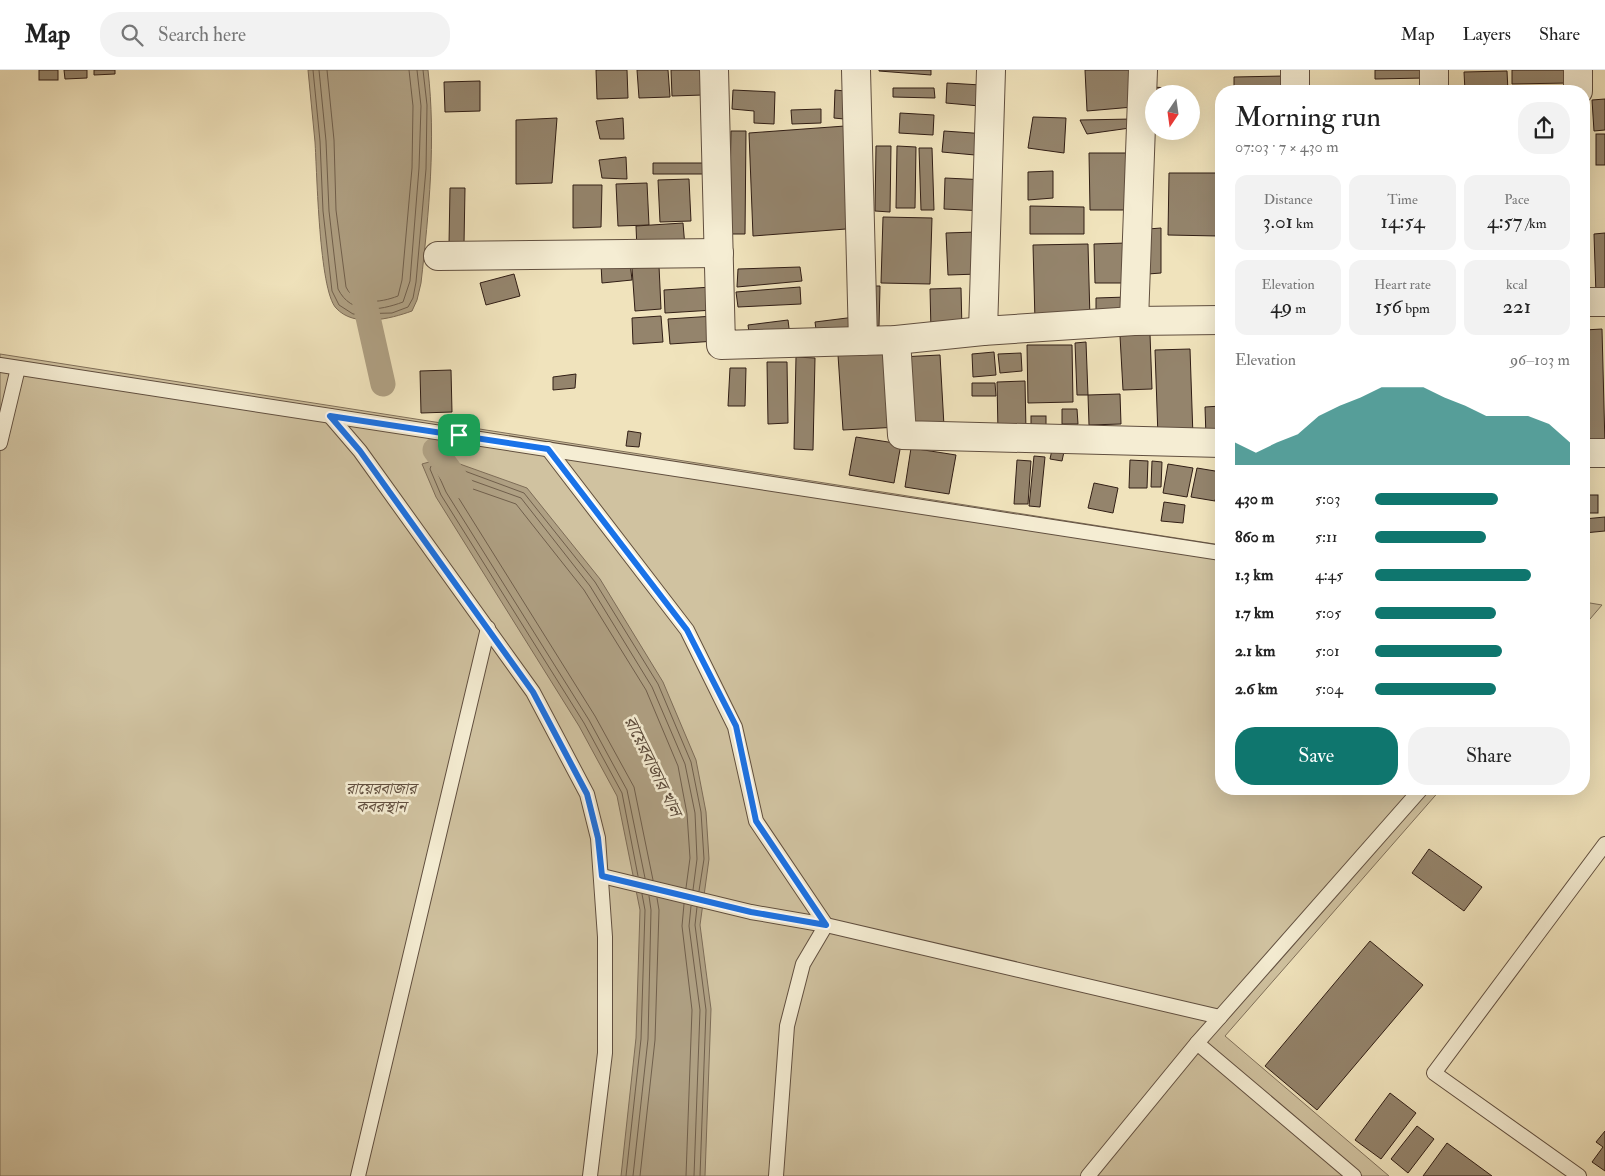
<!DOCTYPE html>
<meta charset="utf-8">
<style>
:root{--surface:#fff;--page:#f2f2f2;--text:#222;--muted:#767676;--line:#e0e0e0;--accent:#0f766e}
body{margin:0;font-family:"IM FELL Double Pica","Noto Serif Bengali",serif;background:var(--page);color:var(--text);height:100vh;display:flex;flex-direction:column;font-size:19px;white-space:nowrap}
*{box-sizing:border-box;margin:0}
p{font-size:16px;color:var(--muted)}
.icon{flex:none;width:28px;height:28px;fill:none;stroke:currentColor;stroke-width:2;stroke-linecap:round;stroke-linejoin:round}
.map{position:relative;flex:1;overflow:hidden}
.details{position:absolute;left:1215px;top:15px;width:375px;height:710px;display:flex;flex-direction:column;background:var(--surface);border-radius:20px;box-shadow:0 5px 20px #0002}
.details>*{flex:none}
.needle{width:32px;rotate:193deg}
.fabs{position:absolute;left:1145px;top:15px;display:grid;gap:10px}
.fabs a{display:grid;place-items:center;width:55px;height:55px;border-radius:50%;background:var(--surface);box-shadow:0 5px 20px #0002;font-size:25px}
.pin{position:absolute;display:grid;place-items:center;width:42px;height:42px;color:#fff;margin:-21px;border-radius:10px;box-shadow:0 2px 8px #0006}
.round{display:grid;place-items:center;flex:none;width:52px;height:52px;border-radius:20px;background:var(--page)}
.overview{display:flex;align-items:center;justify-content:space-between;height:85px;padding:0 20px}
h1{font-size:28px;font-weight:600;line-height:38px}
.figures{display:grid;grid-template-columns:repeat(3,1fr);gap:8px;height:85px;padding:5px 20px}
.figures div{display:grid;align-content:center;border-radius:12px;background:var(--page);text-align:center}
.figures b{font-size:21px;font-weight:600}
.figures small{font-size:14px;font-weight:400}
.figures p{font-size:14px}
.chart{height:140px;padding:10px 20px}
.chart p{display:flex;justify-content:space-between}
.chart svg{width:100%;height:90px;margin-top:5px;fill:var(--accent);opacity:.7}
.button{display:flex;gap:10px;margin-top:auto;padding:10px 20px}
.button a{flex:1;height:58px;border-radius:20px;background:var(--accent);color:#fff;font-size:20px;font-weight:600;line-height:58px;text-align:center}
.button a+a{background:var(--page);color:var(--text)}
ul{padding:0 20px;list-style:none;font-size:16px}
li{display:grid;grid-template-columns:80px 60px 1fr;align-items:center;height:38px}
li i{height:12px;border-radius:6px;background:var(--accent)}
header{display:flex;align-items:center;gap:30px;box-sizing:border-box;height:70px;padding:0 25px;background:var(--surface);border-bottom:1px solid var(--line)}
header strong{font-size:24px}
nav{display:flex;gap:28px;margin-inline-start:auto;font-size:18px}
.search{width:350px;height:45px;background:var(--page);display:flex;align-items:center;gap:12px;box-sizing:border-box;padding:0 18px;border-radius:20px;color:var(--muted);font-size:19px}
.map>svg:first-child{display:block}
.green{fill:#d0c2a0;stroke:#80705a}
.water{fill:#afa083;stroke:#7d6c57}
.lines{fill:none;stroke-linecap:round;stroke-linejoin:round}
.shore{stroke:#705f4c;stroke-width:1}
.canal{stroke:#afa083;stroke-width:25}
.building{fill:#94846c;stroke:#311e15}
.lane-casing{stroke:#614f3f;stroke-width:16}
.street-casing{stroke:#614f3f;stroke-width:30}
.lane{stroke:#f5edd3;stroke-width:14}
.street{stroke:#f5edd3;stroke-width:28}
.route-casing{stroke:#fff;stroke-width:10}
.route{stroke:#1a73e8;stroke-width:6}
.labels{text-anchor:middle;stroke-width:5;stroke-linejoin:round;paint-order:stroke}
.park-label{font-size:16px;font-style:italic;fill:#614f3f;stroke:#f5edd3}
.water-label{font-size:18px;font-style:italic;fill:#5d4c3c;stroke:#f5edd3}
</style>
<header>
<strong>Map</strong>
<div class="search"><svg class="icon" aria-label="search" viewBox="0 0 24 24"><circle cx="10" cy="10" r="6"/><path d="M15 15l6 6"/></svg>Search here</div>
<nav><a>Map</a><a>Layers</a><a>Share</a></nav>
</header>
<div class="map">
<svg width="1605" height="1106" viewBox="0 0 1605 1106">
<rect width="100%" height="100%" fill="#f0e3bc"/>
<filter id="stains"><feTurbulence type="fractalNoise" baseFrequency=".004" numOctaves="4"/><feColorMatrix values="0 0 0 0 .2 0 0 0 0 .09 0 0 0 0 .02 0 0 0 .5 -.17"/></filter>
<radialGradient id="worn" r=".72"><stop offset=".6" stop-color="#630" stop-opacity="0"/><stop offset="1" stop-color="#630" stop-opacity=".3"/></radialGradient>
<g class="green">
<path d="M0 284 1221 475V719H1441L1225 966 1389 1106H0Z"/>
<path d="M1584 532 1602 535 1584 556Z"/>
</g>
<g class="water">
<path d="M308 0H428C436 70 429 142 421 213L417 230 412 241C390 249 354 258 336 238 319 220 317 102 315 72 313 48 310 24 308 0Z"/>
<path d="M443 388 527 418 600 509 663 612 696 690 706 742 709 789 700 855 711 939 705 1106H621L636 968 640 840 617 726 579 656 436 427 422 394Z"/>
</g>
<g class="lines">
<g class="shore">
<path d="M313 0 320 71 323 141 332 221 339 235 353 244 392 243 408 237 413 228 416 212 426 99 427 35 423 0"/>
<path d="M319 0 326 71 329 141 338 219C351 245 379 241 403 232L410 211 419 98 421 36 417 0"/>
<path d="M327 0 334 70 336 140 346 217C355 236 380 233 398 226L402 210 412 98 413 36 409 0"/>
<path d="M638 806 622 723 584 653 441 425 430 399 431 396 443 393 524 423 595 512 658 614 691 692 701 742 704 789 699 821"/>
<path d="M645 808 627 720 589 650 446 422 438 404 440 401 443 400 521 428 590 516 652 617 685 694 695 743 697 789 693 820"/>
<path d="M653 810 634 717 595 646 453 419V412L516 434 584 520 646 620 678 696 687 744 690 788 686 818"/>
<path d="M684 834 682 856 692 940 686 1106"/>
<path d="M691 836 689 856 700 940 694 1106"/>
<path d="M697 837 695 855 706 940 700 1106"/>
<path d="M626 1106 641 969 645 840 642 824"/>
<path d="M633 1106 648 969 651 840 649 826"/>
<path d="M640 1106 655 970 659 840 657 828"/>
</g>
<g class="canal">
<path d="M361 216 383 314"/>
<path d="M435 380 461 416"/>
</g>
</g>
<g class="building">
<rect x="39" y="0" width="19" height="10"/>
<path d="M64 0H87V8L65 9Z"/>
<path d="M94 0H115V4L94 5Z"/>
<path d="M596 0H627L628 28 597 29Z"/>
<path d="M637 0H668L670 27 639 28Z"/>
<path d="M671 0H702L703 25 672 26Z"/>
<path d="M879 0H931V5L879 1Z"/>
<path d="M1085 0H1136L1133 37 1087 41Z"/>
<path d="M1375 0H1425V8L1375 9Z"/>
<path d="M1512 0H1568V13L1512 14Z"/>
<path d="M1507 1 1508 21H1465L1464 2Z"/>
<path d="M1284 6V21H1234V7Z"/>
<path d="M480 11V41L445 42 444 12Z"/>
<path d="M947 13 981 15 980 36 946 33Z"/>
<path d="M1151 17 1171 18V24H1154Z"/>
<path d="M893 18H934L935 28 893 27Z"/>
<path d="M733 20 775 22 774 54 754 53V41L732 39Z"/>
<path d="M835 20 845 21 844 49 834 48Z"/>
<path d="M1605 29V60L1594 61 1592 30Z"/>
<path d="M821 39V53L792 54 791 40Z"/>
<path d="M900 43 934 45 933 65 899 63Z"/>
<path d="M1033 47 1066 48 1064 83 1028 78Z"/>
<path d="M557 48 552 113 516 114V50Z"/>
<path d="M623 48 624 69H600L596 51Z"/>
<path d="M1132 49 1130 58 1087 64 1080 50Z"/>
<path d="M845 56 846 159 753 166 749 63Z"/>
<path d="M731 61H746L745 164H729Z"/>
<path d="M944 61 987 64 986 86 942 82Z"/>
<rect x="1596" y="64" width="9" height="31"/>
<path d="M876 76H891L890 142 875 141Z"/>
<path d="M897 76 916 77 915 138H896Z"/>
<path d="M919 78H932L934 140H921Z"/>
<path d="M1089 83H1127L1128 140H1090Z"/>
<path d="M626 87 627 109 602 108 599 90Z"/>
<path d="M653 93H704L705 104H653Z"/>
<path d="M1053 101V128L1028 130V102Z"/>
<path d="M1169 103H1218V166L1168 165Z"/>
<path d="M945 108 987 110 985 141 944 139Z"/>
<path d="M689 109 691 151 660 152 658 110Z"/>
<path d="M647 113 649 155 618 156 616 114Z"/>
<path d="M573 115H602L601 157 573 158Z"/>
<path d="M450 118H465L464 174H449Z"/>
<path d="M1030 136 1084 137V164H1030Z"/>
<path d="M883 147 932 148 930 214 881 213Z"/>
<path d="M683 153 685 177 637 180 636 156Z"/>
<path d="M1161 158V203L1148 204V159Z"/>
<path d="M977 162 979 204 948 205 946 163Z"/>
<path d="M1605 163V225H1596L1594 164Z"/>
<path d="M1126 173 1127 213H1095L1094 174Z"/>
<path d="M1088 174 1090 249 1035 251 1033 175Z"/>
<path d="M630 192 632 210 602 213 601 194Z"/>
<path d="M659 196 661 239 635 241 632 198Z"/>
<path d="M800 197 802 211 737 217 738 199Z"/>
<path d="M514 204 520 226 486 235 480 213Z"/>
<path d="M866 216H880L879 256 865 255Z"/>
<path d="M712 217 714 240 665 243 664 220Z"/>
<path d="M800 217 801 234 738 237 736 222Z"/>
<path d="M961 218 962 260 931 261 930 219Z"/>
<path d="M1127 227 1126 247 1096 248V228Z"/>
<path d="M661 246 663 272 633 274 632 248Z"/>
<path d="M714 246 716 271 670 274 668 249Z"/>
<path d="M855 247 857 263 817 267 815 252Z"/>
<path d="M788 250 790 266 750 270 748 255Z"/>
<path d="M1602 259 1605 376H1584V260Z"/>
<path d="M1150 264 1152 319 1123 320 1120 266Z"/>
<path d="M1086 272 1088 325H1077L1075 273Z"/>
<path d="M1027 275H1072L1073 332 1028 333Z"/>
<path d="M1190 279 1193 367H1158L1155 280Z"/>
<path d="M894 282 899 357 843 360 838 285Z"/>
<path d="M994 282 996 305 973 307 972 284Z"/>
<path d="M1021 283 1022 301 1000 303 998 284Z"/>
<path d="M940 285 944 356 904 359 900 287Z"/>
<path d="M796 287 815 288 813 380 794 379Z"/>
<path d="M767 292H787L788 353 768 354Z"/>
<path d="M730 298H746L745 336H728Z"/>
<path d="M451 300 452 342 421 343 420 301Z"/>
<path d="M576 304 575 318 553 320V307Z"/>
<path d="M1025 311 1026 361 998 362 997 312Z"/>
<path d="M972 313H995L996 326H972Z"/>
<path d="M1120 324 1121 354 1089 355 1088 325Z"/>
<path d="M1221 336V366L1206 367 1205 337Z"/>
<path d="M1062 339H1077L1078 354H1062Z"/>
<rect x="1031" y="346" width="15" height="12"/>
<path d="M628 361 641 363 639 377 626 376Z"/>
<path d="M856 367 901 374 894 413 849 405Z"/>
<path d="M1053 375 1065 377 1062 391 1050 389Z"/>
<path d="M911 378 956 385 949 424 905 417Z"/>
<path d="M1034 386 1045 387 1040 437 1029 436Z"/>
<path d="M1017 390 1031 391 1028 434H1014Z"/>
<path d="M1130 390 1148 391 1147 418H1129Z"/>
<path d="M1152 391 1162 392 1161 417H1151Z"/>
<path d="M1168 394 1193 398 1187 427 1163 423Z"/>
<path d="M1197 398 1221 402 1215 431 1191 427Z"/>
<path d="M1094 413 1118 418 1113 443 1088 438Z"/>
<rect x="1584" y="425" width="14" height="18"/>
<path d="M1164 432 1185 435 1183 453 1161 451Z"/>
<path d="M1605 447V461L1584 463V449Z"/>
<path d="M1429 779 1482 817 1464 841 1412 803Z"/>
<path d="M1370 871 1423 915 1317 1040 1265 996Z"/>
<path d="M1390 1023 1416 1043 1381 1089 1355 1070Z"/>
<path d="M1417 1056 1434 1069 1408 1103 1391 1089Z"/>
<path d="M1605 1061V1101L1592 1092 1603 1077 1596 1072Z"/>
<path d="M1447 1073 1492 1106H1423Z"/>
</g>
<g class="lines">
<g class="lane-casing">
<g id="lane">
<path d="M0 295 1221 483"/>
<path d="M330 346 360 381 533 622 587 724 598 768 605 867V983L590 1106"/>
<path d="M0 373 18 298"/>
<path d="M548 379 687 560 735 657 756 751 826 855 803 894 787 956 776 1106"/>
<path d="M602 806 751 842 826 855 1220 947 1197 973"/>
<path d="M1220 947 1421 719"/>
<path d="M358 1106 488 558"/>
<path d="M1088 1106 1197 973 1354 1106"/>
<path d="M1579 1106 1434 1003 1605 774"/>
</g>
</g>
<g class="street-casing">
<g id="street">
<path d="M714 0 721 275 896 270 983 261 1134 251 1221 250"/>
<path d="M856 0 863 271"/>
<path d="M1434 0V21"/>
<path d="M1295 21V0"/>
<path d="M1578 21V0"/>
<path d="M438 186 719 183"/>
<path d="M1584 232H1605"/>
<path d="M1134 251 1143 0"/>
<path d="M983 261 991 0"/>
<path d="M896 270 902 365 1221 373"/>
<path d="M1584 383H1605"/>
</g>
</g>
<use href="#lane" class="lane"/>
<use href="#street" class="street"/>
</g>
<g class="lines">
<g class="route-casing">
<path id="route" d="M330 346 548 379 687 560 736 656 756 751 826 855 751 842 602 806 598 768 587 724 533 622 360 381Z"/>
</g>
<use href="#route" class="route"/>
</g>
<g class="labels">
<g class="park-label">
<text x="381" y="724">রায়েরবাজার<tspan x="381" dy="18">কবরস্থান</tspan></text>
</g>
<g class="water-label">
<text transform="translate(653 696) rotate(64)" y="6">রায়েরবাজার খাল</text>
</g>
</g>
<rect width="100%" height="100%" filter="url(#stains)"/>
<rect width="100%" height="100%" fill="url(#worn)"/>
</svg>
<div class="fabs">
<a><svg class="needle" viewBox="-14 -14 28 28"><path d="M0-13l5 13h-10z" fill="#e53935"/><path d="M0 13l5-13h-10z" fill="#767676"/></svg></a>
</div>
<div class="pin" style="left:459px;top:365px;background:#1e9e55"><svg class="icon" aria-label="arrive" viewBox="0 0 24 24"><path d="M6 21V4h12l-3 4 3 4H6"/></svg></div>
<section class="details">
<div class="overview"><div><h1>Morning run</h1><p>07:03 · 7 × 430 m</p></div><a class="round"><svg class="icon" aria-label="share" viewBox="0 0 24 24"><path d="M12 15V3M7 8l5-5 5 5M5 13v7h14v-7"/></svg></a></div>
<div class="figures">
<div><p>Distance</p><b>3.01<small> km</small></b></div>
<div><p>Time</p><b>14:54</b></div>
<div><p>Pace</p><b>4:57<small> /km</small></b></div>
</div>
<div class="figures">
<div><p>Elevation</p><b>49<small> m</small></b></div>
<div><p>Heart rate</p><b>156<small> bpm</small></b></div>
<div><p>kcal</p><b>221</b></div>
</div>
<div class="chart"><p><span>Elevation</span>96–103 m</p>
<svg viewBox="0 0 160 44" preserveAspectRatio="none"><path d="M0 44V33L10 38L20 33L30 29L40 20L50 15L60 11L70 6L80 6L90 6L100 11L110 15L120 20L130 20L140 20L150 24L160 33V44z"/></svg>
</div>
<ul>
<li><b>430 m</b>5:03<i style="width:63%"></i></li>
<li><b>860 m</b>5:11<i style="width:57%"></i></li>
<li><b>1.3 km</b>4:45<i style="width:80%"></i></li>
<li><b>1.7 km</b>5:05<i style="width:62%"></i></li>
<li><b>2.1 km</b>5:01<i style="width:65%"></i></li>
<li><b>2.6 km</b>5:04<i style="width:62%"></i></li>
</ul>
<div class="button"><a>Save</a><a>Share</a></div>
</section>
</div>
